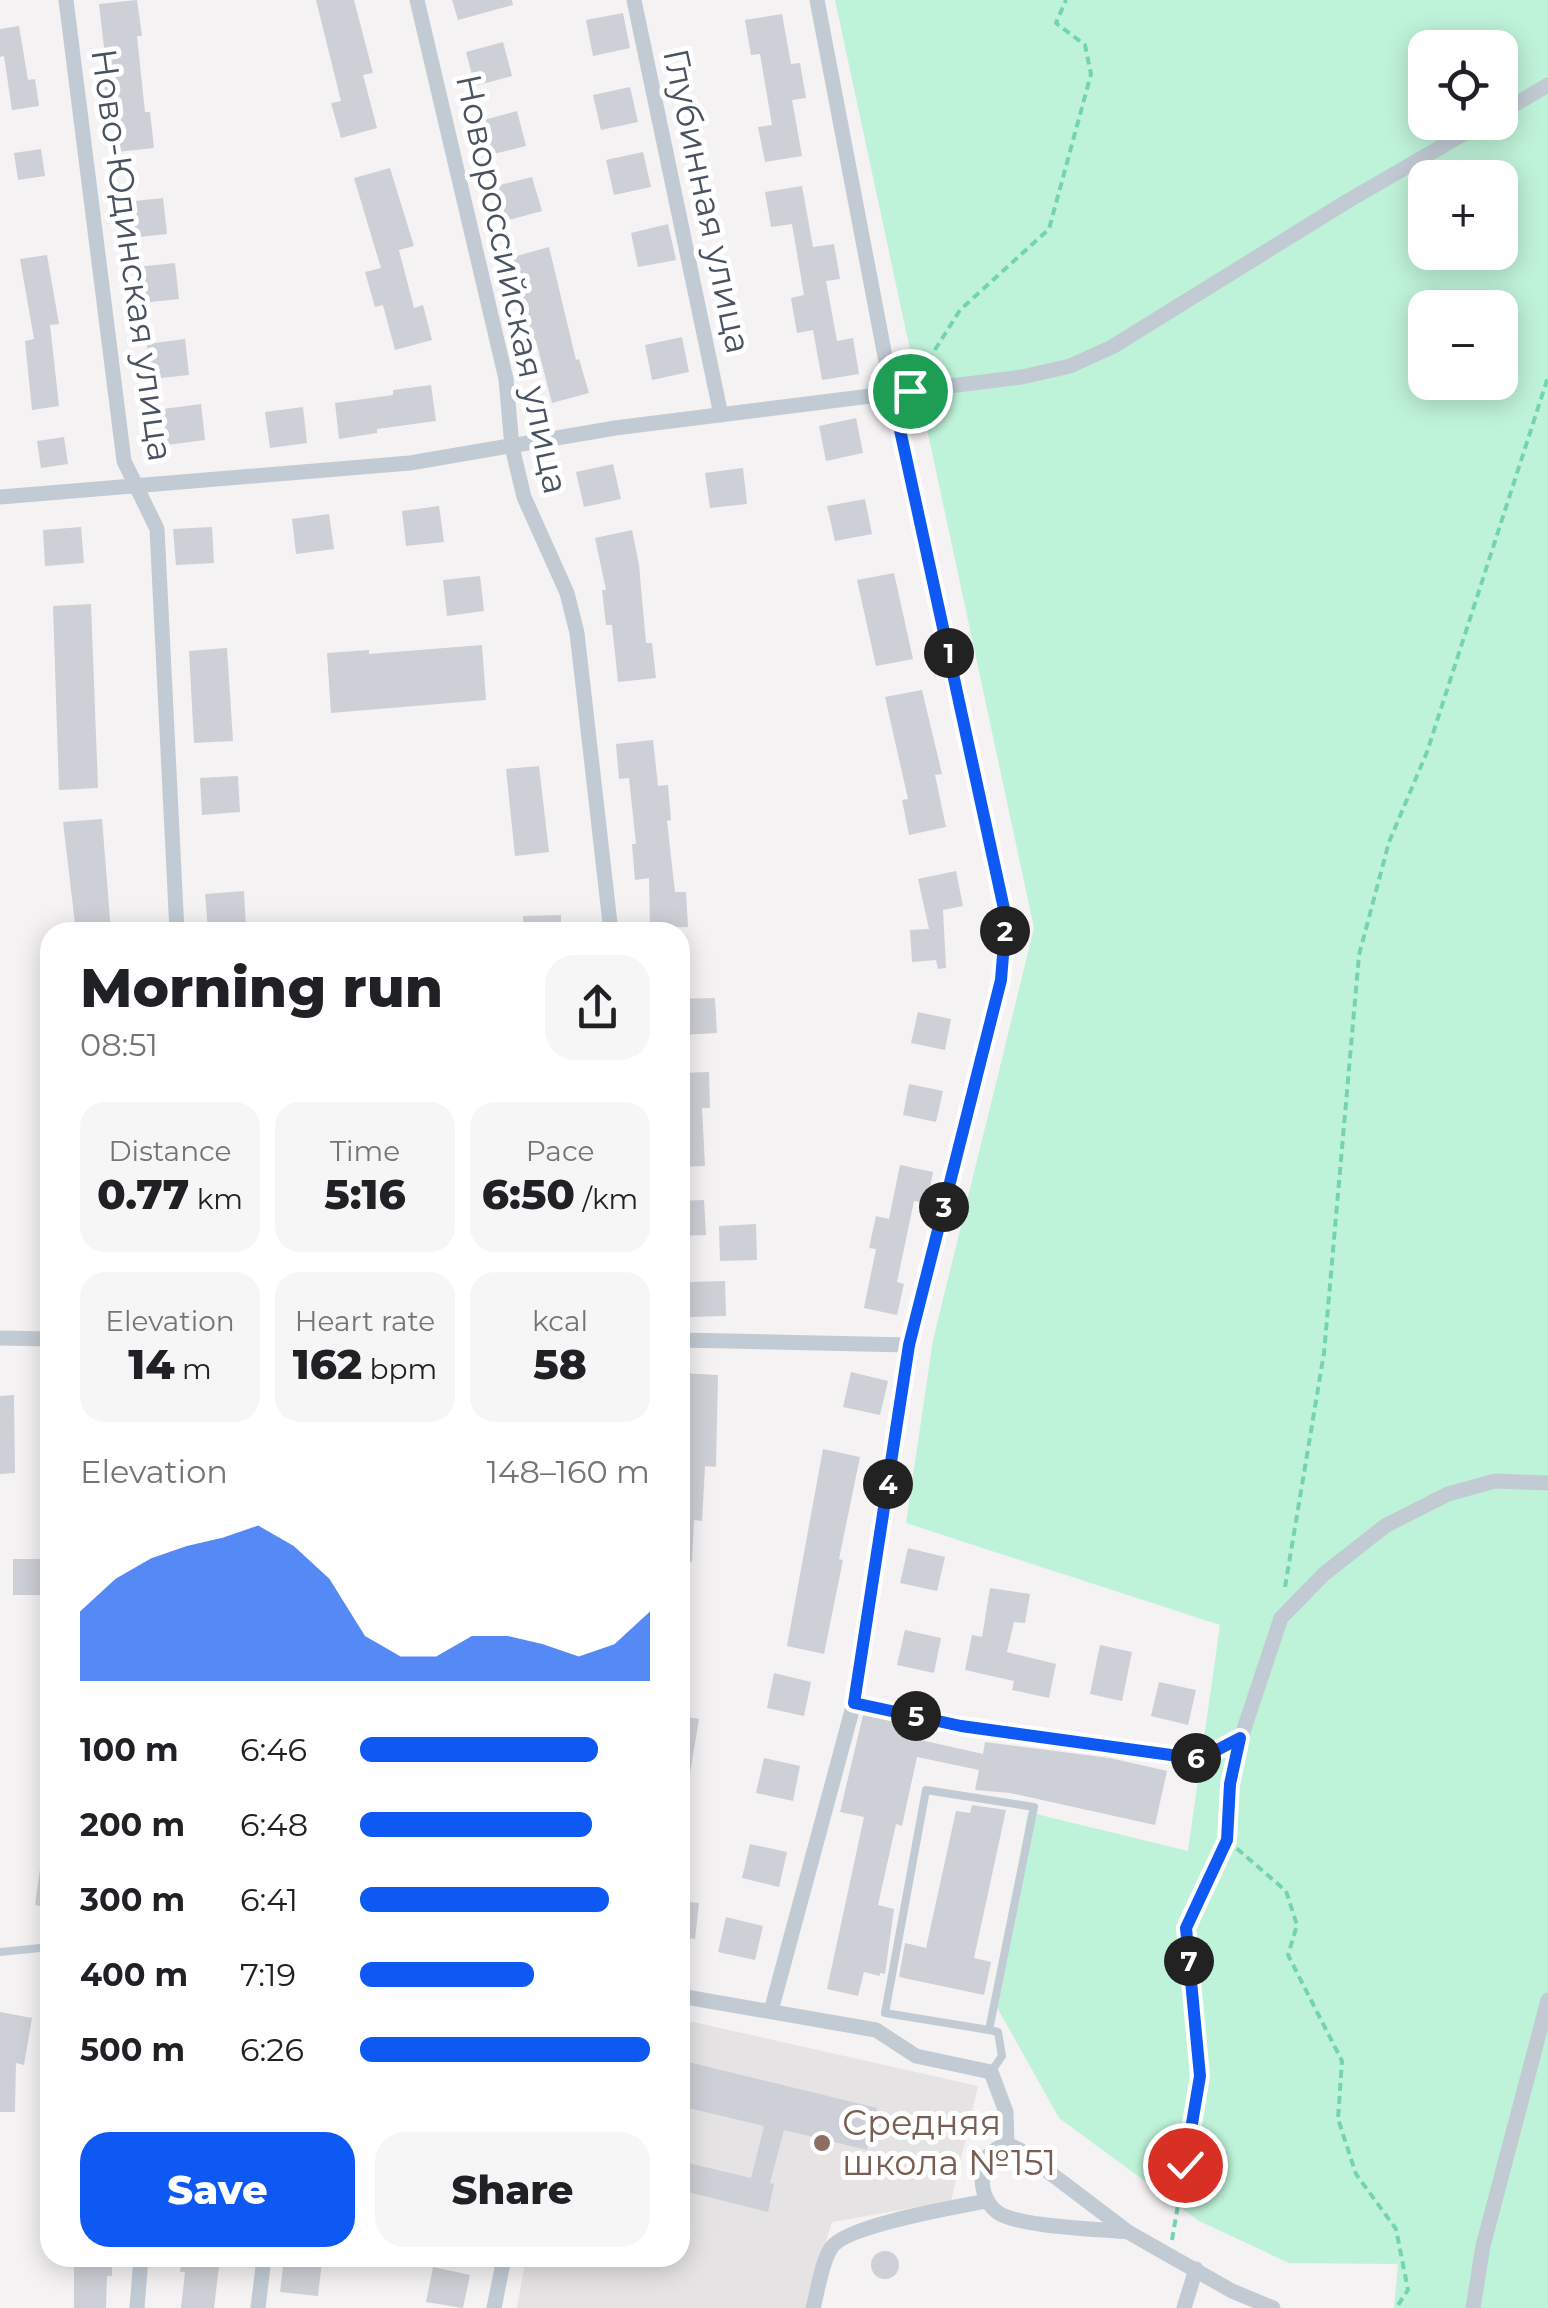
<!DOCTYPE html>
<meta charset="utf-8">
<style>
:root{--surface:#fff;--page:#f6f6f6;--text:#202124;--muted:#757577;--accent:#0e59f3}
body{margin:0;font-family:Montserrat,sans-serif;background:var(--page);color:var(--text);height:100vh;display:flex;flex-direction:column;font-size:38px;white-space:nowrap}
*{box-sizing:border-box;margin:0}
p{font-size:32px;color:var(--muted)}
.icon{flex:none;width:55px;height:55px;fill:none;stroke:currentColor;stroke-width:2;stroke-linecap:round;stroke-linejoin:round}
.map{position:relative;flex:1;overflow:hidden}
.side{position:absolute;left:40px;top:922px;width:650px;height:1345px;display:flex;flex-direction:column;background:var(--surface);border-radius:30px;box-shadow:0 5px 25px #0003}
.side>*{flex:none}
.controls{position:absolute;left:1408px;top:30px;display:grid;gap:20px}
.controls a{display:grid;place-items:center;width:110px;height:110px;border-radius:20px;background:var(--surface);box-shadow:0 5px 25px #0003;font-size:50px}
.pin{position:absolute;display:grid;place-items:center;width:85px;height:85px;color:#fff;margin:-42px;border:5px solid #fff;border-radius:50%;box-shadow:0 2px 10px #0007}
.km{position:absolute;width:50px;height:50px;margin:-25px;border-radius:50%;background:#222;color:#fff;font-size:28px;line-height:50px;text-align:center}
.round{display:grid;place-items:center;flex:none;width:105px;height:105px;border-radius:30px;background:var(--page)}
.headline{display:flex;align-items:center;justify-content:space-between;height:170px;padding:0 40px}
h1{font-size:55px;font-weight:800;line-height:75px}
.metrics{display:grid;grid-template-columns:repeat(3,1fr);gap:15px;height:170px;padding:10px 40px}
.metrics div{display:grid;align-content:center;border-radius:25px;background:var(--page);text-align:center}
.metrics b{font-size:42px;font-weight:800}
.metrics small{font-size:28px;font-weight:400}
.metrics p{font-size:28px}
.chart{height:280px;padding:20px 40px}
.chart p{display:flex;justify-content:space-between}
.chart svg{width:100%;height:180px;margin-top:10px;fill:var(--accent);opacity:.7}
.cta{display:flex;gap:20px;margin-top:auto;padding:20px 40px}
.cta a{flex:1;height:115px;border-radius:30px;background:var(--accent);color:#fff;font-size:40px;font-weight:800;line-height:115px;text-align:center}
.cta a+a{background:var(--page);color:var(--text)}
ul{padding:0 40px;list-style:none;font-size:32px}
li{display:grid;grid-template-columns:160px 120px 1fr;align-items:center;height:75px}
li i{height:25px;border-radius:12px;background:var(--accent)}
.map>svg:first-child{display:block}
.education{fill:#e5e3e4}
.green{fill:#bff3d9;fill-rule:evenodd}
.building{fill:#ced0d7}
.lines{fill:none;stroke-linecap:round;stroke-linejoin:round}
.path{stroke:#74d4af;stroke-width:4;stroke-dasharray:8 5;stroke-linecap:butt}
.service{stroke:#c2cbd4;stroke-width:8}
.minor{stroke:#c2cbd4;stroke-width:15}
.route-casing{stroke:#fff;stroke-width:20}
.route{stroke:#0e59f3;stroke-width:12}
.education-dot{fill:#8d6e63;stroke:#fff;stroke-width:4}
.labels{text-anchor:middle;stroke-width:10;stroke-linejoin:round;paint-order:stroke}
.street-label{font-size:35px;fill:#485361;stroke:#fff}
.education-label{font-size:35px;fill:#785e54;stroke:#fff;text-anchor:start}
</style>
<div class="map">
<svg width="1548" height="2308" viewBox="0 0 1548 2308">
<rect width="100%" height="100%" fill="#f4f2f2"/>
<path class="education" d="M680 2019 978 2086 951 2201 832 2222 805 2308H517L526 2258H680Z"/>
<path class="green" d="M835 0H1548V2308H1394L1398 2264 1289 2263 1199 2221 1059 2118 994 2002 1028 1812 1188 1851 1220 1625 906 1523 933 1340 1034 928ZM1425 48H1500V122H1425ZM1425 178H1500V252H1425ZM1425 308H1500V382H1425Z"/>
<g class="building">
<path d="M137 0 142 36H137L145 112H150L154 148 116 152 109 92H105L101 57 105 56 99 4Z"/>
<path d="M316 0H354L373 73 363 75 377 128 341 138 331 103 341 101Z"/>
<path d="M452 0H512L513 5 458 20Z"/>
<path d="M623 13 630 48 593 56 586 20Z"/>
<path d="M782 14 791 64 800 63 806 98 792 100 802 156 765 162 758 127 772 125 760 54 751 55 745 20Z"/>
<path d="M19 26 28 80 35 79 39 106 12 110 4 56 0 57V29Z"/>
<path d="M503 42 512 76 475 86 466 52Z"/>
<path d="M630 87 638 122 601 130 593 95Z"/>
<path d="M517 111 526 146 489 155 480 121Z"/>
<path d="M41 149 45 176 18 180 14 153Z"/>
<path d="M643 152 651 187 614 195 606 160Z"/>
<path d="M390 168 414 246 399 250 414 308 423 305 432 340 395 350 383 305 375 307 365 272 381 268 354 178Z"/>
<path d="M532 177 542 211 505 221 496 186Z"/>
<path d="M802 186 813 247 834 244 840 279 826 281 837 341 853 338 859 374 822 380 813 330 797 333 791 298 804 295 792 224 771 227 765 192Z"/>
<path d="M163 198 167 234 129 238 125 202Z"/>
<path d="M668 224 676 260 638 267 631 233Z"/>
<path d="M549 247 576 360 579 359 589 393 552 403 537 345 534 346 513 257Z"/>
<path d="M47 255 59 324 50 325 59 406 32 410 25 341 34 339 20 259Z"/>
<path d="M175 263 179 299 141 303 137 267Z"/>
<path d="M682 337 689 372 652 380 645 345Z"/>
<path d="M185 339 189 375 151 379 147 344Z"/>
<path d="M431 385 436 421 377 429V433L339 439 335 403 393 395V390Z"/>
<path d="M201 404 205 440 167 445 163 409Z"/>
<path d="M303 407 307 443 270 448 265 412Z"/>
<path d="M856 418 863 453 826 461 819 426Z"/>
<path d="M64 437 68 464 41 468 37 441Z"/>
<path d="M613 464 621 499 584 507 576 472Z"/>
<path d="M743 468 747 504 710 508 705 473Z"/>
<path d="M865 499 872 534 835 541 827 506Z"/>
<path d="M439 506 444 542 406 546 402 511Z"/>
<path d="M329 514 334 549 296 554 292 519Z"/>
<path d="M81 527 84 563 45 566 43 530Z"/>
<path d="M212 527 214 563 176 565 173 529Z"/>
<path d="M632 530 639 565 646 643H652L656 678 618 682 612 625H606L602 590H606L595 538Z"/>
<path d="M894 573 913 659 876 666 857 580Z"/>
<path d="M480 576 484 611 447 616 443 580Z"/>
<path d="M91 604 98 788 59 790 53 606Z"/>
<path d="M482 645 486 700 331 713 327 653 369 650V654Z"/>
<path d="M227 648 233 741 194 743 189 651Z"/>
<path d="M922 690 942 774 935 775 946 827 909 835 902 800 908 799 885 697Z"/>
<path d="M653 740 658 786 668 785 671 820 667 821 675 892H686L688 927 650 928 649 878 635 880 632 844H636L629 778 619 779 616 744Z"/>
<path d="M539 766 549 852 515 856 506 769Z"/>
<path d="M238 776 240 812 202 815 200 778Z"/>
<path d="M102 819 111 932H76L63 822Z"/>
<path d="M956 871 963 906 943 910 946 968 938 969 936 960 912 962 910 930 929 929 918 879Z"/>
<path d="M244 891 246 927 208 930 205 894Z"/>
<path d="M561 915V932H524L523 916Z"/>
<path d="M715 998 717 1033 680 1035V999Z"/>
<path d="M918 1012 951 1019 945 1050 911 1043Z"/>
<path d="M709 1072 710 1108H702L705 1166 680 1167V1073Z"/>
<path d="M909 1084 943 1091 936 1122 903 1115Z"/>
<path d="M900 1165 933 1172 927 1203 914 1201 897 1282 904 1284 897 1315 864 1308 876 1249 869 1248 876 1216 889 1219Z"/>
<path d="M704 1200 706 1235 680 1236V1201Z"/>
<path d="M756 1224 757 1260 720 1261 719 1226Z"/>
<path d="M725 1281 726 1316 689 1317 688 1282Z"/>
<path d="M851 1372 888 1381 880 1415 843 1407Z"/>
<path d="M680 1373 718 1375 716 1467 705 1466 702 1521 694 1520 692 1562 680 1561Z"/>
<path d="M14 1395 15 1473 0 1474V1396Z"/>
<path d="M823 1449 860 1457 839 1559 843 1560 824 1654 787 1646Z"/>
<path d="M908 1548 945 1557 937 1591 900 1583Z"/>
<rect x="13" y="1559" width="37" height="36"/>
<path d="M990 1588 1030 1594 1025 1623 1014 1622 1007 1652 1056 1664 1049 1698 1012 1690 1014 1681 965 1670 972 1635 982 1637Z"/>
<path d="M905 1630 941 1638 934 1673 897 1665Z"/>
<path d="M1100 1645 1132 1652 1122 1701 1090 1694Z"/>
<path d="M774 1673 811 1682 804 1716 767 1708Z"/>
<path d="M1159 1682 1196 1690 1188 1725 1151 1716Z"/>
<path d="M864 1711 925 1725 921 1740 983 1754 985 1742 1110 1758 1167 1771 1155 1825 1010 1793 975 1790 979 1770 917 1757 902 1826 896 1824 878 1905 894 1909 885 1974 880 1973V1976L864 1972 858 1996 827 1989 864 1817 840 1812Z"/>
<path d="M680 1716 699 1719 688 1785 680 1784Z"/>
<path d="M764 1758 800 1766 793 1801 756 1793Z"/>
<path d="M972 1805 1006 1810 974 1958 991 1962 984 1995 899 1977 905 1943 926 1948 956 1811 970 1813Z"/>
<path d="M750 1844 787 1852 779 1887 742 1878Z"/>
<path d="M41 1862 50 1863V1908L35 1905Z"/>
<path d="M680 1901 699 1903 695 1939 680 1937Z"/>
<path d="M726 1917 763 1926 755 1960 718 1952Z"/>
<path d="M0 2012 32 2018 24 2065 16 2063 15 2112H0Z"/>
<path d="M680 2060 877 2108 867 2150 784 2130 770 2183 774 2184 768 2212 680 2190V2161L751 2178 764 2126 680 2106Z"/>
<circle cx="885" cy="2265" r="14"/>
<path d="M74 2258H112V2276H107L106 2308H74Z"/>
<path d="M182 2258H220L214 2308H181L185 2272H180Z"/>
<path d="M284 2258 322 2261 318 2296 280 2292Z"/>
<path d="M433 2267 470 2275 463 2308 426 2302Z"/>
</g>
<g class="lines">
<g class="path">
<path d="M921 372 960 310 1049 229 1091 74 1085 45 1056 23 1066 0"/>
<path d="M1285 1587 1324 1353 1359 955 1389 842 1427 752 1548 377"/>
<path d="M868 1706 947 1723"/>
<path d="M1227 1840 1286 1891 1297 1925 1288 1955 1342 2061 1338 2119 1356 2174 1396 2229 1408 2290 1396 2308"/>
<path d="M1172 2240 1200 2075 1186 1927 1227 1840 1229 1784 1235 1762"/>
</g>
<g class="service">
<path d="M0 1952 50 1947"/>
<path d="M989 2030 885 2013 926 1790 1034 1807 989 2030 998 2032 1002 2056 991 2072"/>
</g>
<g class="minor">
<path d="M66 0 124 461 157 529 177 932"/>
<path d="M417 0 506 379 512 447 524 497 567 593 577 633 611 932"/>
<path d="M634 0 721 415"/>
<path d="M1500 113 1548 85"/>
<path d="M0 497 410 463 615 428 1022 377 1070 366 1112 347 1346 202 1484 122"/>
<path d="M0 1338 50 1339"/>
<path d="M680 1340 909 1345"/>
<path d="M961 1727 1201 1759 1241 1738 1281 1618 1324 1574 1385 1526 1448 1494 1495 1481 1548 1483"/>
<path d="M680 1996 876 2030 916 2056 991 2072 1006 2112 1007 2144"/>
<path d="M771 2011 854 1703 909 1345 1001 980 1007 918 892 393 817 0"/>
<path d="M1128 2232C1100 2229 1017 2227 997 2212 987 2204 982 2191 982 2178 982 2159 990 2150 1007 2144L1020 2150 1128 2232 1232 2291 1273 2308"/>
<path d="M137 2308 141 2258"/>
<path d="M258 2308 264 2258"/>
<path d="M494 2308 504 2258"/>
<path d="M813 2308C818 2290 821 2264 831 2248 846 2225 957 2207 987 2201"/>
<path d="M1184 2308 1196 2269"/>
<path d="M1473 2308 1483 2246 1548 2000"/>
</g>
</g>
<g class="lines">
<g class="route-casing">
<path id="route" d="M910 391 892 393 1006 918 1001 980 909 1345 854 1703 961 1726 1200 1759 1240 1738 1230 1784 1227 1840 1186 1928 1200 2076 1185 2165"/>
</g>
<use href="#route" class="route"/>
</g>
<circle class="education-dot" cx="822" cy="2143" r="10"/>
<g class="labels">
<g class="street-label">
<text transform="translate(707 201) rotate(78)" y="12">Глубинная улица</text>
<text transform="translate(132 255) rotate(82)" y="12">Ново-Юдинская улица</text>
<text transform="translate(512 284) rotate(78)" y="12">Новороссийская улица</text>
</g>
<g class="education-label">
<text x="842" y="2135">Средняя<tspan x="842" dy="40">школа №151</tspan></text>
</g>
</g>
</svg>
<div class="controls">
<a><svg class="icon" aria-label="locate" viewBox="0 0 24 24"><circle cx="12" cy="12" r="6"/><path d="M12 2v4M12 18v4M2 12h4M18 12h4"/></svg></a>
<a>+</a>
<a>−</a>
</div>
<div class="pin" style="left:910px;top:391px;background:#1e9e55"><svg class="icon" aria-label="arrive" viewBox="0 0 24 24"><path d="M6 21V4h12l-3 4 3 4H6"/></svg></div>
<div class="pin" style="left:1185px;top:2165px;background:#d93025"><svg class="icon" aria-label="check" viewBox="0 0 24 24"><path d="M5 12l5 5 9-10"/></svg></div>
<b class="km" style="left:949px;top:653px">1</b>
<b class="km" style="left:1005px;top:931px">2</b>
<b class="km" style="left:944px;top:1207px">3</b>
<b class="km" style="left:888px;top:1484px">4</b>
<b class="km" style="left:916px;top:1716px">5</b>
<b class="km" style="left:1196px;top:1758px">6</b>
<b class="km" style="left:1189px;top:1961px">7</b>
<section class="side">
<div class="headline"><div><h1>Morning run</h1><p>08:51</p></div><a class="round"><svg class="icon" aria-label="share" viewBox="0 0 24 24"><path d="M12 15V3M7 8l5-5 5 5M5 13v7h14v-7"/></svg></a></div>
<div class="metrics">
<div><p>Distance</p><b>0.77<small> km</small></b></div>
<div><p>Time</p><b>5:16</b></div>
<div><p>Pace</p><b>6:50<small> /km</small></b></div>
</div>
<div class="metrics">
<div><p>Elevation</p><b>14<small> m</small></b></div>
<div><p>Heart rate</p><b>162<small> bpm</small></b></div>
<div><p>kcal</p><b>58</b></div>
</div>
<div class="chart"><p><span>Elevation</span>148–160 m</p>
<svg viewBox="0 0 160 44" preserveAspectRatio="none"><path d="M0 44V27L10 19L20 14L30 11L40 9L50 6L60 11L70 19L80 33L90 38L100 38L110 33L120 33L130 35L140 38L150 35L160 27V44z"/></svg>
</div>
<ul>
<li><b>100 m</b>6:46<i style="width:82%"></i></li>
<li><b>200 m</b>6:48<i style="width:80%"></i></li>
<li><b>300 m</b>6:41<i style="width:86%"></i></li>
<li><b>400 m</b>7:19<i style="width:60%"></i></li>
<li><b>500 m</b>6:26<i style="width:100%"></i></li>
</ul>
<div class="cta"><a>Save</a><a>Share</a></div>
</section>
</div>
